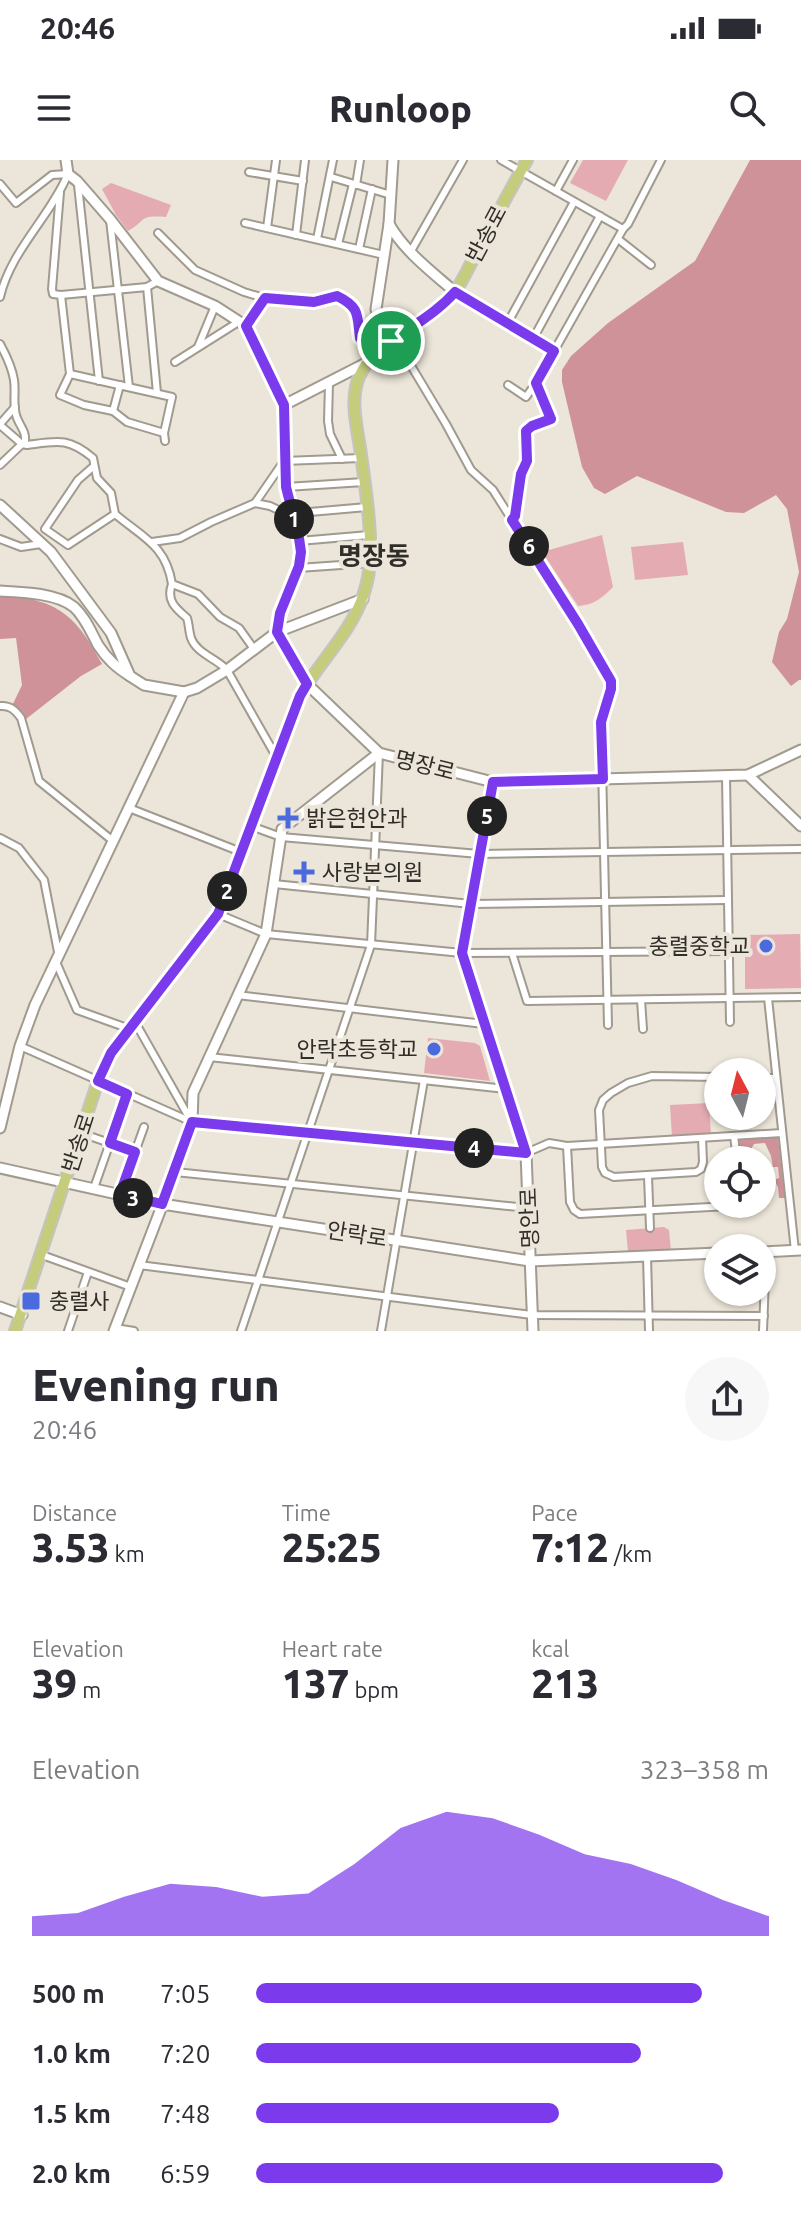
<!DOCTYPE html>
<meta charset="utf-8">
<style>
:root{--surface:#fff;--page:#f7f7f7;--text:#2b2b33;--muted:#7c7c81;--accent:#7c3aed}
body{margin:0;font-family:Ubuntu,"Noto Sans KR",sans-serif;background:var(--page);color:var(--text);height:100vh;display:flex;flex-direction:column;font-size:30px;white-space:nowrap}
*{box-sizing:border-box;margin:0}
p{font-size:26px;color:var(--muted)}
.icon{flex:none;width:44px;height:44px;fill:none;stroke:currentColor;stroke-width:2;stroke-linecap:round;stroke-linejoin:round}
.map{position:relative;height:1171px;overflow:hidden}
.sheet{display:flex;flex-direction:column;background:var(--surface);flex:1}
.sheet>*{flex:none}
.needle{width:52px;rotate:353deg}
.controls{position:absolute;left:704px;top:898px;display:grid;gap:16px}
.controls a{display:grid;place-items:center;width:72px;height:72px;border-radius:50%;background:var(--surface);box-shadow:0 2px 6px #0004;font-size:40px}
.pin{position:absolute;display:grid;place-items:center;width:68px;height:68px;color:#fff;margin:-34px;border:4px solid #fff;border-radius:50%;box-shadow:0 2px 8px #0007}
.km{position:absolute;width:40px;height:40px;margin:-20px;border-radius:50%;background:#222;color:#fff;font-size:22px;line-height:40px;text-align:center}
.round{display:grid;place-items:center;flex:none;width:84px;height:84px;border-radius:42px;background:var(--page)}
.headline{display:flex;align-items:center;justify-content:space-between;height:136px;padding:0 32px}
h1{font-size:44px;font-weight:800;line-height:60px}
.figures{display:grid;grid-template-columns:repeat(3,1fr);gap:12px;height:136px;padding:8px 32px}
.figures div{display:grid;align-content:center}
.figures b{font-size:40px;font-weight:800}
.figures small{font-size:22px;font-weight:400}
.figures p{font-size:22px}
.chart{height:224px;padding:16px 32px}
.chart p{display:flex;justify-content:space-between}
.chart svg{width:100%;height:144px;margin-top:8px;fill:var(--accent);opacity:.7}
ul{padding:0 32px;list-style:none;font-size:26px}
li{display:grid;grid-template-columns:128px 96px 1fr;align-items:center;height:60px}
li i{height:20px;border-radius:10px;background:var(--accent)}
.status{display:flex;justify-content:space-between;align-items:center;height:56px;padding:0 40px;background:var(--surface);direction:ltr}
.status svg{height:22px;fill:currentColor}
header{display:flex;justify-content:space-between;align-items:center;height:104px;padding:0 32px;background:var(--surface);font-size:36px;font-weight:800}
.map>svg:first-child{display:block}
.green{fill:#e4acb2}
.forest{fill:#d09299}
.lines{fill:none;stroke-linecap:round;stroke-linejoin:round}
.street-casing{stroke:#a09a8f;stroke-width:10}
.secondary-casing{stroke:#a09a8f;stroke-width:13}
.primary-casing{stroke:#c5c4c3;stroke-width:14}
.street{stroke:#fff;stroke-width:6}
.secondary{stroke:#fff;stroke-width:9}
.primary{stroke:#c5cc7c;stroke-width:10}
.route-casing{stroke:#fff;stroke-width:16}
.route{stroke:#7c3aed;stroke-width:10}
.poi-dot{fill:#4a6add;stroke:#ece5d9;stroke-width:3}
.labels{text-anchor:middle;stroke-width:8;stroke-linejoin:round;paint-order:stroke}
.street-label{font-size:22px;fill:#312e2a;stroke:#ece5d9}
.poi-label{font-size:22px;fill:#312e2a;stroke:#ece5d9;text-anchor:start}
.quarter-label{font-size:26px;font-weight:bold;fill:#312e2a;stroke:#ece5d9}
</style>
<div class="status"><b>20:46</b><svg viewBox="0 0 49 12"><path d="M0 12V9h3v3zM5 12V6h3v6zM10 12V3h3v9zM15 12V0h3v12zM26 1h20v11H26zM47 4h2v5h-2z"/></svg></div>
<header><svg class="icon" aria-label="menu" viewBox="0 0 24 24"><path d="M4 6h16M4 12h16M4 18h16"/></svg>Runloop<svg class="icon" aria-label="search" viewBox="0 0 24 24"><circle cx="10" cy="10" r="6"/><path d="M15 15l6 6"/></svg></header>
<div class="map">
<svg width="801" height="1171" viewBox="0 0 801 1171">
<rect width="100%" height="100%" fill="#ece5d9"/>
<g class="green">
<path d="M583 0H628L606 41 570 23Z"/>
<path d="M111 23 171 45 166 57C137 55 147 61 128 71L116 55 102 29Z"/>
<path d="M602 375 613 427C602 438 594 445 578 446L542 392Z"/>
<path d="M683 382 688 415 635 420 631 387Z"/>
<path d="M800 774 801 828 745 829V775Z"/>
<path d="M428 878 475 883 480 886 490 921 424 913Z"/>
<path d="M709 943 711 975 672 977 670 945Z"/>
<path d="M664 1067 669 1070 671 1091 628 1092 626 1070Z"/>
</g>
<g class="forest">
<path d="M750 0H801V520H799L791 526 772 502 779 472 787 459 799 412 787 349 776 335 744 353 726 352 637 316 605 334 594 328 582 307 562 222V210L571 196 608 163 695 101Z"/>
<path d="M0 436C57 438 76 455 102 504L81 516 26 559 12 546 22 525 16 478 0 479Z"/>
<path d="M772 975 778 977 785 1038H779L778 1027 774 1020 779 1018 778 1007H773L771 996 765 983 754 984 745 1000H737L735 977Z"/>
</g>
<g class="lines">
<g class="street-casing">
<g id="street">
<path d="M501 0 623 69"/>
<path d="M249 12 303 21"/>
<path d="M331 17 391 35"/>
<path d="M0 24 16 43 52 15 68 14C50 57 11 90 0 137"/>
<path d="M78 25 99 221"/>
<path d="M356 25 360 0"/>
<path d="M556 31 573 0"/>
<path d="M60 32 52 129 53 134 61 135 70 214 60 235 84 245 113 251 127 262 164 273"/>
<path d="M110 60 129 227"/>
<path d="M245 63 384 95"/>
<path d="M267 68 276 0"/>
<path d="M158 73 195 110 244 132 264 138 304 142H314L331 136 343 139 353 146 357 153 361 180 378 192"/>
<path d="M296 75 305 0"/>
<path d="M317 79 333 0"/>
<path d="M618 79 651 105"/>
<path d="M338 84 353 24"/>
<path d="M359 89 372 29"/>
<path d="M411 91 463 0"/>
<path d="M147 127 157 233"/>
<path d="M455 132 554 191"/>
<path d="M61 135 147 127 158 121"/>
<path d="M507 164 574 42"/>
<path d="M246 166 265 138"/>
<path d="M395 179 446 264 471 310 493 330 578 464 611 521V529L601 562 608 865"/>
<path d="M533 179 600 56"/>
<path d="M0 184C6 195 12 207 14 220 16 233 12 246 17 258 21 268 26 271 25 282L22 284 27 285C57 281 68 277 93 298L97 318 111 333 115 354C142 377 166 385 172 424 166 440 175 448 187 458 189 464 189 472 191 478 197 494 216 498 227 510L277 598"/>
<path d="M198 187 215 146"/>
<path d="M175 202 240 161"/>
<path d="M70 214 172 237 164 273 165 281"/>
<path d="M329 223 328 261 330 274 342 299"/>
<path d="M508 225 526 237 536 223"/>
<path d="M113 251 120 225"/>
<path d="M0 264 15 247"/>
<path d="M0 265 22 284 0 305"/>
<path d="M94 306 78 320 45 369 68 385 115 354"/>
<path d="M286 327 364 322"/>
<path d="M255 343 284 301 361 298"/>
<path d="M512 360 515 356 521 314 527 301 526 271 532 266 551 259 536 223 623 69 628 64 661 0"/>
<path d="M0 379 21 387 41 384"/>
<path d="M299 381 369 375"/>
<path d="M152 382 180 378 211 362 255 343 270 346 287 354 367 347"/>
<path d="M298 408 370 403"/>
<path d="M172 424 198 434 220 457 239 468 254 489"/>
<path d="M0 546C10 545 15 550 21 558L39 621 113 681"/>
<path d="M726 616 730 862"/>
<path d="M129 648 241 692"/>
<path d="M251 666 281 677 479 694 801 689"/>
<path d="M0 678 19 688 44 720 58 792"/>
<path d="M274 724 471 744 727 740"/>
<path d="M218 754 266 774 462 793 728 791"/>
<path d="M512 793 527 841 801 837"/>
<path d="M56 802 77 850 130 869"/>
<path d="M237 835 484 864"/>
<path d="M768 838 795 1091"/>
<path d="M641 840 643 869"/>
<path d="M135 862 190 959"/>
<path d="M20 886 192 962 526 993 549 983 567 986 782 973"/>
<path d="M209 897 506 929"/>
<path d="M762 918H776"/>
<path d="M81 973 135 992"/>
<path d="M734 976 737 1000"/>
<path d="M702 978 703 1002 701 1009 696 1012 614 1017 605 1013 602 1007 599 950 603 940 611 933 628 923 652 916 718 917"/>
<path d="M567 986 570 1042 574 1050 580 1054 729 1046 734 1044"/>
<path d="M175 1012 528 1048"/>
<path d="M648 1016 650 1068"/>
<path d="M94 1028 127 934"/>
<path d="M120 1034 144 967"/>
<path d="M42 1095 131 1127"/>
<path d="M647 1096 649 1171"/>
<path d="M139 1105 532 1155 764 1156"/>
<path d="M115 1168 134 1171"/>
<path d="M68 1171 88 1112"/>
<path d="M241 1171 371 785 379 593"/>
<path d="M381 1171 424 920"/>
<path d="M763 1171 766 1092"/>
</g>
</g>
<g class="secondary-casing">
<g id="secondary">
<path d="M66 0 68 14 77 21 110 59 158 121 215 146 246 166 284 245 286 327 299 378 301 392 299 406 280 453 277 472 307 524 379 593 493 622 748 615 801 590"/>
<path d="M389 64C404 91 432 112 455 132"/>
<path d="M391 181 379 163 376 149 389 64 393 0"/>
<path d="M284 245 368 202"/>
<path d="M0 345 51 392 111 473 130 516 144 525 184 532 197 528 227 510 277 472 363 439"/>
<path d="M0 431C21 432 57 433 74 447 85 457 91 472 98 485 107 499 116 507 130 516"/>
<path d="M748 615 801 666"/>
<path d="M493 622 462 793 526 993 533 1171"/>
<path d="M0 968 20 886 35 845 184 532"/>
<path d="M0 1008 162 1044 530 1101 718 1093"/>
<path d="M762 1092 801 1090"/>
<path d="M0 1147 22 1155"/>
<path d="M114 1171 175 1012 192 962 193 933 266 774 282 669 379 593"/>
</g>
</g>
<g class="primary-casing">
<path id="primary" d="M15 1171 98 921 111 893 218 754 300 536C322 497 357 468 367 422 375 388 366 331 361 295 358 271 349 241 359 217 376 177 429 167 454 133 463 121 470 105 477 91 494 61 510 30 527 0"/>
</g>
<use href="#street" class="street"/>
<use href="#secondary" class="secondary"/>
<use href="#primary" class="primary"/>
</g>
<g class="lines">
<g class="route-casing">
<path id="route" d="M455 132 554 191 536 223 551 259 532 266 526 271 527 301 521 314 515 356 512 360 578 464 611 521V529L601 562 603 619 493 622 462 793 526 993 192 962 162 1044 120 1034 135 992 110 983 127 934 98 921 111 893 218 754 300 536 307 524 277 472 280 453 299 406 301 392 299 378 286 327 284 245 246 166 265 138 314 142 337 136C360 147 357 155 360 178L379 192C403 170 433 157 455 132Z"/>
</g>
<use href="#route" class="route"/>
</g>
<g class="poi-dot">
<path d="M284 646h8v8h8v8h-8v8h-8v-8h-8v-8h8z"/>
<path d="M300 700h8v8h8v8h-8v8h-8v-8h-8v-8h8z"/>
<circle cx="766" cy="786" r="8"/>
<circle cx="434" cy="889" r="8"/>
<rect x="21" y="1131" width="20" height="20" rx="4"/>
</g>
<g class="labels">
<g class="street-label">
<text transform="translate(486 74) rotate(-62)" y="8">반송로</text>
<text transform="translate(425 605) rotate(14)" y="8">명장로</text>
<text transform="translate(78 983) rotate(-72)" y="8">반송로</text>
<text transform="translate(529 1058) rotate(-92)" y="8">명안로</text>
<text transform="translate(357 1074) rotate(9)" y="8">안락로</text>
</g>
<g class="poi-label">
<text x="306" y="666">밝은현안과</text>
<text x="322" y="720">사랑본의원</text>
<text x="750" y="794" text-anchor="end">충렬중학교</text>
<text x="418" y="897" text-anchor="end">안락초등학교</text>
<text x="49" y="1149">충렬사</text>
</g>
<g class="quarter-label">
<text x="374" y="405">명장동</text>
</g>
</g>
</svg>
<div class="controls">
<a><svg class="needle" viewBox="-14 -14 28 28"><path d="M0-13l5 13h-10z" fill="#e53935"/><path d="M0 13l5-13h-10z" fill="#7c7c81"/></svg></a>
<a><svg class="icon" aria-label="locate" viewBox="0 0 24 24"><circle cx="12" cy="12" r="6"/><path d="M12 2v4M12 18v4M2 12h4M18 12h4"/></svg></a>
<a><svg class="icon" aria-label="layers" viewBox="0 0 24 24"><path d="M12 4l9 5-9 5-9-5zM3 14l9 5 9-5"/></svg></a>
</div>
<div class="pin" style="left:391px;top:181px;background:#1e9e55"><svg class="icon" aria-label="arrive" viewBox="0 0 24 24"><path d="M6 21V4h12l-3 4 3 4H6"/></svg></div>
<b class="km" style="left:294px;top:359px">1</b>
<b class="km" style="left:227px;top:731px">2</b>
<b class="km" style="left:133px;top:1038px">3</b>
<b class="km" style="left:474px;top:988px">4</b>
<b class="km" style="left:487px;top:656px">5</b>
<b class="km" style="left:529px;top:386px">6</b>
</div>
<section class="sheet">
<div class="headline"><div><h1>Evening run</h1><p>20:46</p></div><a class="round"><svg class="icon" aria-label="share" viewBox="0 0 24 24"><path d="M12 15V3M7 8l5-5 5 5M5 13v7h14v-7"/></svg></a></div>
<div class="figures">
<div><p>Distance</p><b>3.53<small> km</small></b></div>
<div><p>Time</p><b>25:25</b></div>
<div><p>Pace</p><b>7:12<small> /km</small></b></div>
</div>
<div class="figures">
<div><p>Elevation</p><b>39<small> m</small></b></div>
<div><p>Heart rate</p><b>137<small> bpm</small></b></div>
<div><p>kcal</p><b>213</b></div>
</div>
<div class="chart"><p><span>Elevation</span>323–358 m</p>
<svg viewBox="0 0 160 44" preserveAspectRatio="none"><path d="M0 44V38L10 37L20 32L30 28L40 29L50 32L60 31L70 22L80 11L90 6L100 8L110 13L120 19L130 22L140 27L150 33L160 38V44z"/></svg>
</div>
<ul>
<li><b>500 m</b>7:05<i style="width:87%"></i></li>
<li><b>1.0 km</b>7:20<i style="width:75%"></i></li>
<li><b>1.5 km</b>7:48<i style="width:59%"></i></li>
<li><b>2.0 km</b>6:59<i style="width:91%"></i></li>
</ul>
</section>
